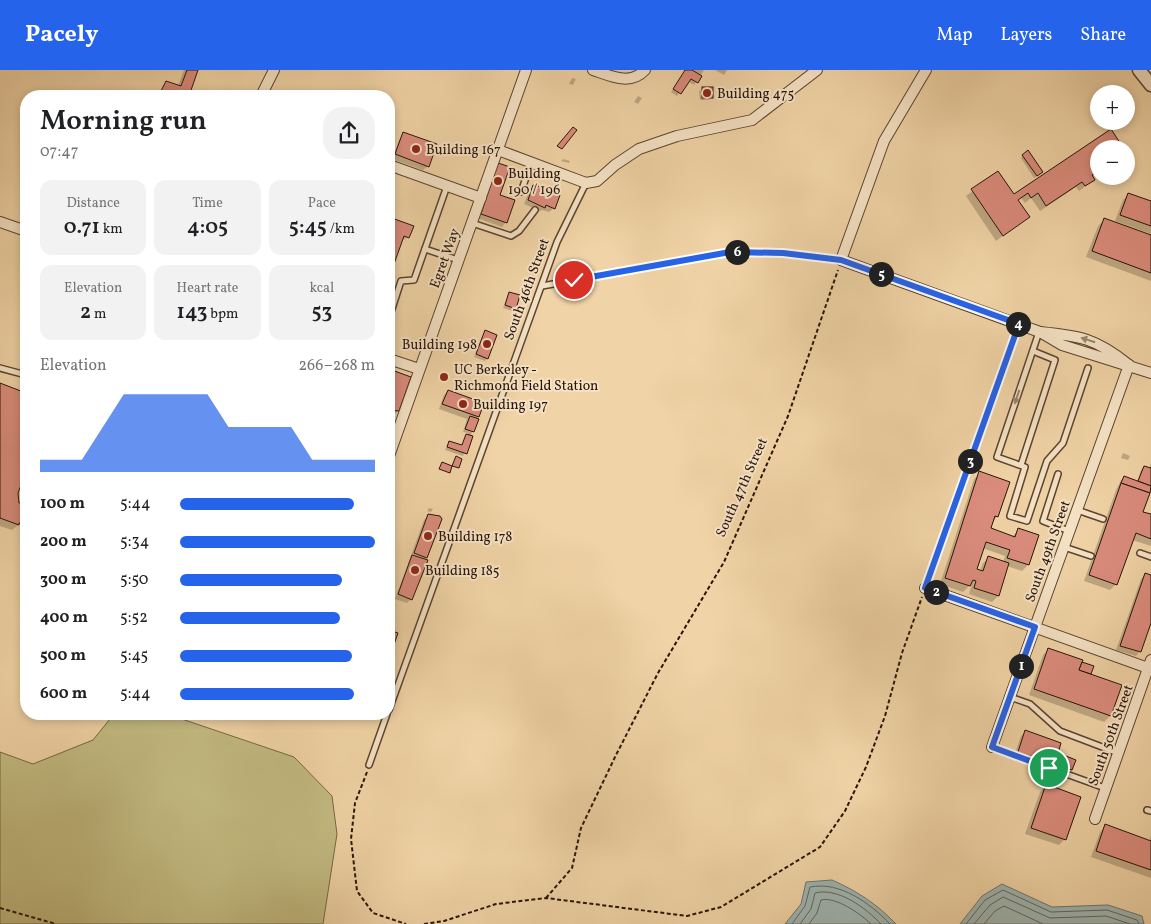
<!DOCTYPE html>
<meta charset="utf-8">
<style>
:root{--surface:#fff;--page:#f2f2f2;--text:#202124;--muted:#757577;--accent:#2563eb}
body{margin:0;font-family:Vollkorn,serif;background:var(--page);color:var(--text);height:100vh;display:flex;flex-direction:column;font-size:19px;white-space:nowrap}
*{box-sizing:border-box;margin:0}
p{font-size:16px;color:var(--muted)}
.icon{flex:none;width:28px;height:28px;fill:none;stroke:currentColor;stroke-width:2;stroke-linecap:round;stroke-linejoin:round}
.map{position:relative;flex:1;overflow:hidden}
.sheet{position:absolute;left:20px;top:20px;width:375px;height:630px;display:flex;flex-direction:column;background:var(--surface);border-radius:20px;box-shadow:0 2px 8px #0003}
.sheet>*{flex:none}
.tools{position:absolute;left:1090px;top:15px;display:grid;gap:10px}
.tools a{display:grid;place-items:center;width:45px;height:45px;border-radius:50%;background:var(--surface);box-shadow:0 2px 8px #0003;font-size:25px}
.pin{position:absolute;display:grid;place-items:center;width:42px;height:42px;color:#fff;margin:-21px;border:2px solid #fff;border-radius:50%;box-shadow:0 1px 5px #0007}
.km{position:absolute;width:25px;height:25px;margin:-12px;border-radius:50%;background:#222;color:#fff;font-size:14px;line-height:25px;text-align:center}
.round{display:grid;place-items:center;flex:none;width:52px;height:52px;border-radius:20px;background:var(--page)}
.overview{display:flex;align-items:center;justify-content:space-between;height:85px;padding:0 20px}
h1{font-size:28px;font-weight:600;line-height:38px}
.stats{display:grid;grid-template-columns:repeat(3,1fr);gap:8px;height:85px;padding:5px 20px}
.stats div{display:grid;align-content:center;border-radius:12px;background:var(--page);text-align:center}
.stats b{font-size:21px;font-weight:600}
.stats small{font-size:14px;font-weight:400}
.stats p{font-size:14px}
.chart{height:140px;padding:10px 20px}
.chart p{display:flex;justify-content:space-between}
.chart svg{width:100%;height:90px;margin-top:5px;fill:var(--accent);opacity:.7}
ul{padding:0 20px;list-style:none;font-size:16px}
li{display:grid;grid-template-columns:80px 60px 1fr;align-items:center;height:38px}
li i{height:12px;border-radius:6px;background:var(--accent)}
header{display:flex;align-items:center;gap:30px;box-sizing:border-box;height:70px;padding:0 25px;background:var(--accent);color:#fff}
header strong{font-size:24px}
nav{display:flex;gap:28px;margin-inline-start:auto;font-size:18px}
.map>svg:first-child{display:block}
.green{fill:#c2ba81;stroke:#766744}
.water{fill:#9eb5b2;stroke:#6f756e}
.shadow{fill:#0003;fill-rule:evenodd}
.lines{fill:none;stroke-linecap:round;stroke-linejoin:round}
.shore{stroke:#64645c;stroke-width:1}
.building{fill:#db8c7d;stroke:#291407}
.service-casing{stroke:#5b442f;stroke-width:8}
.minor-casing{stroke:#5b442f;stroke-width:12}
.tertiary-casing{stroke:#5b442f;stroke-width:15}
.path{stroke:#291407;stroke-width:2;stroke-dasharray:4 2.5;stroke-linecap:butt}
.service{stroke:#f5e2c5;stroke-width:5}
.minor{stroke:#f5e2c5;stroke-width:10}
.tertiary{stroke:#f5e2c5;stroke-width:12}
.oneway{fill:#998570}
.route-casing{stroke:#fff;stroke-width:10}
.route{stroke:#2563eb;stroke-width:6}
.poi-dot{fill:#8f2418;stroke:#f5e2c5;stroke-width:2}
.labels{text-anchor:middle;stroke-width:4;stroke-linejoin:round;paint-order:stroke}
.poi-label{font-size:14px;fill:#291407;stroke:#f5e2c5;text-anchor:start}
.street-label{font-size:14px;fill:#291407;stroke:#f5e2c5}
</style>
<header>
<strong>Pacely</strong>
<nav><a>Map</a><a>Layers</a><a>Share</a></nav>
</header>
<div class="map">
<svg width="1151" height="854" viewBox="0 0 1151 854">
<rect width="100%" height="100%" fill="#f0d3a6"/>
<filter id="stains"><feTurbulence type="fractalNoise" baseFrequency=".004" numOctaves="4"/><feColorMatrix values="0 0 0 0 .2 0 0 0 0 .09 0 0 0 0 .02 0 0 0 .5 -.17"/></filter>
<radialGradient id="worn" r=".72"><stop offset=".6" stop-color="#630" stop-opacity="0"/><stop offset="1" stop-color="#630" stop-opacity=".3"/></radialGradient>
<path class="green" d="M114 644H167L294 687 332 726 337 764 323 854H0V682L33 694 93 670Z"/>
<g class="water">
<path d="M832 810C857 821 877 834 896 854H785L801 834 806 812Z"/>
<path d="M1002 814 1052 837 1108 835 1142 846 1144 854H960L982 826Z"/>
</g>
<g class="shadow">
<path d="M184 0H197L187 26H157L166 12 178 16Z"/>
<path d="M686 0H704L694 15 688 11 677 26 671 22Z"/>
<path d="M715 0H727L724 5Z"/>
<path d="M572 8 576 9 573 15 569 14Z"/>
<path d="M702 19 712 27 709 30H700L699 21Z"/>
<path d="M638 26 642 28 638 34 634 32Z"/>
<path d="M1110 61 1099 79V102L1091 107 1093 109 1087 115 1079 121 1076 117 1040 141 1031 128 1025 133 1021 128 1017 131 1028 147 996 171 966 126 998 102 1014 126Z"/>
<path d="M404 64 428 96 423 100 392 89 400 68Z"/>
<path d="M1023 85 1039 105 1034 108 1021 88Z"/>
<path d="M563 89 570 91 569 93 561 91Z"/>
<path d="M494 99 506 152 502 157 477 148Z"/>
<path d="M533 116 554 138 549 142 542 140 540 141 524 134 529 121Z"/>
<path d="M1129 124 1151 132V164L1115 151 1123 130Z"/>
<path d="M389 148 412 157 408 167 400 172 389 204Z"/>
<path d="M1104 150 1151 167V211L1086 187 1098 156Z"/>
<path d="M509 223 515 238 512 241 503 238Z"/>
<path d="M485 261 487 288 485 291 474 287Z"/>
<path d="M1086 275 1094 276 1092 281 1084 280Z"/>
<path d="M389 301 409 307 398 341 392 347 389 346Z"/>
<path d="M0 315 26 325V399L17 423 22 452 12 460 0 456Z"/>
<path d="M448 321 483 333 463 386 445 380 449 372 461 376 468 363 463 362 467 349 439 339 444 325Z"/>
<path d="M1123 383 1130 386 1128 390 1121 388Z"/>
<path d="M1151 393V416L1142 443 1151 446V476L1132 470 1116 514 1110 520 1084 511 1116 420 1121 410 1124 408 1137 412 1141 400 1144 397 1149 399Z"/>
<path d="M980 403 997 446 989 459 1012 467 1019 459 1038 466 1028 495 1022 501 1007 496 998 526 992 532 969 524 971 517 969 516 963 522 940 514 974 409ZM982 478 1005 486 1003 492 989 488 983 493 980 501 975 499Z"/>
<path d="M429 438 433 439 431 442 427 441Z"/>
<path d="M429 445 426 487 411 529 407 533 395 529 424 450Z"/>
<path d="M1146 504 1151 506V550L1140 581 1136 586 1116 580 1141 509Z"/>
<path d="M1049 579 1092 596 1089 604 1121 615 1110 646 1104 652 1029 625 1043 585Z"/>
<path d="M1026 662 1056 684 1071 699 1067 703 1014 686 1021 666Z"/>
<path d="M1046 716 1065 769 1059 775 1025 764 1040 722Z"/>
<path d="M1106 756 1149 771 1151 766V808L1091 787 1100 762Z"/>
</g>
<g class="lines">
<g class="shore">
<path d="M792 854 805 836 810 817C840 811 870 833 890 854"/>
<path d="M800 854 811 839 815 823C838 817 866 838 881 854"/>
<path d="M809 854 817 843 821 830C835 826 861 844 871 854"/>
<path d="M966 854 985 830 1003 820 1051 842 1107 840 1137 850 1139 854"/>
<path d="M974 854 990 835 1003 827 1050 848 1106 846 1130 854"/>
<path d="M984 854 995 841 1004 836 1043 854"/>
</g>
</g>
<g class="building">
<path d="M187 0H198L189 26H174L161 21 166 11 181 16Z"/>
<path d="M685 0H692L702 6 698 13 691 9 681 24 673 19Z"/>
<rect x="702" y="17" width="11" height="11"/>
<path d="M573 57 577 60 562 79 557 76Z"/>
<path d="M1111 59 1124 79H1099V101L1092 105 1095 110 1085 116 1082 112 1046 136 1038 123 1031 128 1028 123 1018 130 1030 147 1003 166 971 119 998 101 1014 124Z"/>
<path d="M403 62 437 74 429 97 395 84Z"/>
<path d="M1028 80 1043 102 1037 106 1022 85Z"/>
<path d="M498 93 510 97 500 125 515 130 507 153 481 144Z"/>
<path d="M533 115 555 120 554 122 560 125 555 139 546 135 545 138 528 130Z"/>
<path d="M1128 123 1151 131V156L1120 145Z"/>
<path d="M389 147 414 156 409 168 404 166 389 208V169L391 162 389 161Z"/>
<path d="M1104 148 1151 165V203L1092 181Z"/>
<path d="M509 222 520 225 516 239 505 235Z"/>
<path d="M485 260 497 265 488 289 476 284Z"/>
<path d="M389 299 411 307 399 341 389 340Z"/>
<path d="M0 313 26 323V402L18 423 19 433H23V453H19V455L0 448Z"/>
<path d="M448 320 484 333 479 347 442 334Z"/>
<path d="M470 346 479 349 474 362 465 359Z"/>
<path d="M466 364 473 366 467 384 447 377 449 371 462 375Z"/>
<path d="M456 386 462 389 459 398 452 396Z"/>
<path d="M442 392 452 396 450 403 439 399Z"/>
<path d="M1144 396 1151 398V416L1138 411Z"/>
<path d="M979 401 1010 412 998 447 995 446 991 458 1015 467 1018 458 1039 465 1029 495 1007 488 1010 480 986 472 977 499 983 501 988 486 1009 493 999 526 974 518 976 511 973 510 970 516 945 508Z"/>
<path d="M1124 406 1151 416 1150 423 1121 413Z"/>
<path d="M1121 413 1150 423 1143 442 1151 444V469L1136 463 1117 515 1089 505Z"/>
<path d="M428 444 440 446 442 449 427 488 414 483Z"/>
<path d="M412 485 428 490 412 530 398 524Z"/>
<path d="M1145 503 1151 505V553L1141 582 1120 576Z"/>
<path d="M389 560 398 563 389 589Z"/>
<path d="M1048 578 1083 590 1079 600 1122 615 1111 646 1034 619Z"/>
<path d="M1082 592 1094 596 1091 604 1079 600Z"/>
<path d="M1025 660 1061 673 1058 683 1076 690 1072 700 1018 682Z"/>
<path d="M1046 714 1081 727 1066 770 1031 758Z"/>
<path d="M1105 754 1151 771V800L1096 781Z"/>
</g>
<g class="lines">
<g class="service-casing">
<g id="service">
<path d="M521 122 531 93"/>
<path d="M472 153 511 166 519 161 535 140"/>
<path d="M425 179 458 190"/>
<path d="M542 216 731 182 783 183 841 190"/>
<path d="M389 248 401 211 414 210 447 116"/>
<path d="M1039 262 997 387 1025 397 1010 446 1027 451 1047 391 1063 373 1088 298"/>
<path d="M0 298 26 305"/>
<path d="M1021 395 1055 290 1033 281"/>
<path d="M1058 404 1043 451 1069 461"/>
<path d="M1077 440 1103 449"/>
<path d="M1064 477 1091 486"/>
<path d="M1140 483 1151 487"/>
<path d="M1010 627 1030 634 1060 661 1118 683"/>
<path d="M389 640 557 172 586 113"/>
<path d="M992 677 1105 718"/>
<path d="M369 695 387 644"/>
<path d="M1147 740 1151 741"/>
</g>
</g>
<g class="minor-casing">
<g id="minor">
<path d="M593 0C611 6 630 16 645 0"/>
<path d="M926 0 884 71 841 190 1040 262"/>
<path d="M261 26 274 0"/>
<path d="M498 80 586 113 597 111 615 95 639 79 677 66 752 50 817 0"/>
<path d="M389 95 481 128"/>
<path d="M0 152 26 161"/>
<path d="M389 289 419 299"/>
<path d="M1129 295C1096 268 1080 266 1040 262L1062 275 1151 303"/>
<path d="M389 386 526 0"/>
<path d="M925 518 1151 599"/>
<path d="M992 677 1129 295"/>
<path d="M1095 749 1151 590"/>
</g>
</g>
<g class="tertiary-casing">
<path id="tertiary" d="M1139 0 1151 15"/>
</g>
<g class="path">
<path d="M929 508 1016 263"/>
<path d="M367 702 355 733 351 769 357 821 373 843 406 854"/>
<path d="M546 828 572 798 581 758 616 685 658 603 724 492 788 346 838 200"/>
<path d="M0 838 56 854"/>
<path d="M424 854 444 851 496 834 546 828 687 846 721 837 820 777 845 741 866 697 885 646 902 583 922 527"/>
</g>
<use href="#service" class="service"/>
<use href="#minor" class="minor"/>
<use href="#tertiary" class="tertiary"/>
</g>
<defs><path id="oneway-solid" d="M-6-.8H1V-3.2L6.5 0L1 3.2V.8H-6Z" transform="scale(1.25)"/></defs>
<g class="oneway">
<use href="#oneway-solid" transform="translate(1088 270) rotate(-162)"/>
<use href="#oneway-solid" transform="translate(1017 327) rotate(109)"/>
</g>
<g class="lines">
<g class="route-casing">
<path id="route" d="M574 210 730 182 783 183 841 190 1019 254 925 518 1035 557 992 677 1049 698"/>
</g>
<use href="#route" class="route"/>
</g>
<g class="poi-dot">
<circle cx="707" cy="23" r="5"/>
<circle cx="416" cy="79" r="5"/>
<circle cx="498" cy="111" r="5"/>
<circle cx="487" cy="274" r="5"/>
<circle cx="444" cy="307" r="5"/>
<circle cx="463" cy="334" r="5"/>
<circle cx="428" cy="466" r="5"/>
<circle cx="415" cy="500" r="5"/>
</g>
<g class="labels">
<g class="poi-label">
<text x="717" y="28">Building 475</text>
<text x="426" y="84">Building 167</text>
<text x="508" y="108">Building<tspan x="508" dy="16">190 / 196</tspan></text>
<text x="477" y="279" text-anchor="end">Building 198</text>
<text x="454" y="304">UC Berkeley -<tspan x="454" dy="16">Richmond Field Station</tspan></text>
<text x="473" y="339">Building 197</text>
<text x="438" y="471">Building 178</text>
<text x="425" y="505">Building 185</text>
</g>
<g class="street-label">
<text transform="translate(444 188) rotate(-70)" y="5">Egret Way</text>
<text transform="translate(526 219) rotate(-70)" y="5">South 46th Street</text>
<text transform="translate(741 417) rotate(-66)" y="5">South 47th Street</text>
<text transform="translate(1047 481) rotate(-70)" y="5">South 49th Street</text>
<text transform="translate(1110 665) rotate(-70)" y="5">South 50th Street</text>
</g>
</g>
<rect width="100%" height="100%" filter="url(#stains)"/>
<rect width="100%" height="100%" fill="url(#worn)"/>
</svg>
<div class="tools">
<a>+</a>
<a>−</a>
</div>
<div class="pin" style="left:1049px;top:698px;background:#1e9e55"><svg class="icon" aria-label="arrive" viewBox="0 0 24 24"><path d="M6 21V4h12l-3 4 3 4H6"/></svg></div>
<div class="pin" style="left:574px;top:210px;background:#d93025"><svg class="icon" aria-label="check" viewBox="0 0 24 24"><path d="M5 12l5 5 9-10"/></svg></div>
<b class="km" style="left:1021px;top:596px">1</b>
<b class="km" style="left:936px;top:522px">2</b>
<b class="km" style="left:970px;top:391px">3</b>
<b class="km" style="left:1018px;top:254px">4</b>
<b class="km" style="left:881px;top:204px">5</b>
<b class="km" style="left:737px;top:182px">6</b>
<section class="sheet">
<div class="overview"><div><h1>Morning run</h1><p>07:47</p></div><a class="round"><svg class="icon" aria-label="share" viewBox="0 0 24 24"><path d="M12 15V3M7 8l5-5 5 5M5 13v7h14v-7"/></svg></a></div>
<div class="stats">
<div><p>Distance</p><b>0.71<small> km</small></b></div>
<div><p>Time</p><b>4:05</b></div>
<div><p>Pace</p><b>5:45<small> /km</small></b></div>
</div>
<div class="stats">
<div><p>Elevation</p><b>2<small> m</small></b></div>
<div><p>Heart rate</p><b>143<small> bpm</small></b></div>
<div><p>kcal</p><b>53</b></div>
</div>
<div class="chart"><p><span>Elevation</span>266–268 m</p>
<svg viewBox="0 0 160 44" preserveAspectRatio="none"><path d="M0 44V38L10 38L20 38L30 22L40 6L50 6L60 6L70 6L80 6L90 22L100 22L110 22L120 22L130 38L140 38L150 38L160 38V44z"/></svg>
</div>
<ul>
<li><b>100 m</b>5:44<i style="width:89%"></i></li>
<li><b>200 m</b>5:34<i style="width:100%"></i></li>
<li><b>300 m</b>5:50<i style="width:83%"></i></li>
<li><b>400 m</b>5:52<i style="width:82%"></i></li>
<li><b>500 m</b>5:45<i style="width:88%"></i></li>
<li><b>600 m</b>5:44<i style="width:89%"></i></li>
</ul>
</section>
</div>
